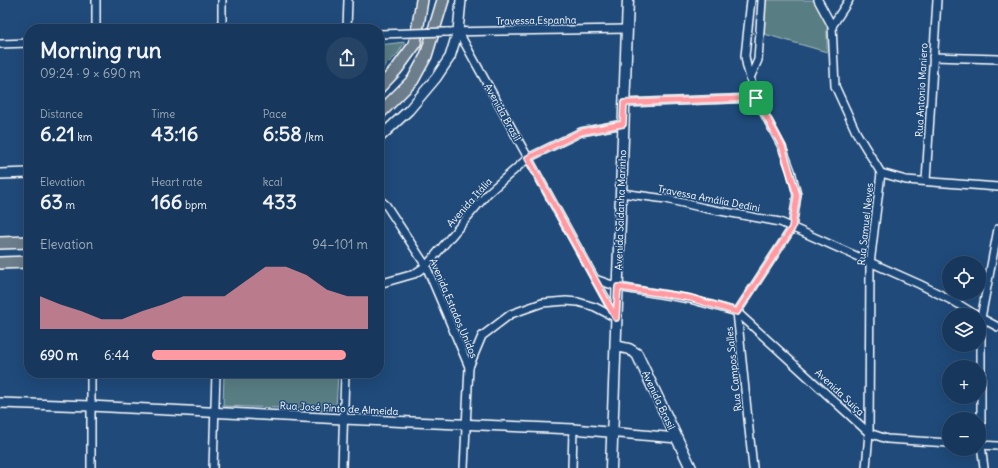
<!DOCTYPE html>
<meta charset="utf-8">
<style>
:root{--surface:#17385c;--page:#244365;--text:#f1f3f6;--muted:#9eacbb;--line:#365272;--accent:#ff9aa2}
body{margin:0;font-family:Delius,sans-serif;background:var(--page);color:var(--text);height:100vh;display:flex;flex-direction:column;font-size:15px;white-space:nowrap}
*{box-sizing:border-box;margin:0}
p{font-size:13px;color:var(--muted)}
.icon{flex:none;width:22px;height:22px;fill:none;stroke:currentColor;stroke-width:2;stroke-linecap:round;stroke-linejoin:round}
.map{position:relative;flex:1;overflow:hidden}
.side{position:absolute;left:24px;top:24px;width:360px;height:354px;display:flex;flex-direction:column;background:var(--surface);border-radius:16px;box-shadow:0 4px 16px #0002,0 0 0 1px var(--line)}
.side>*{flex:none}
.buttons{position:absolute;left:942px;top:256px;display:grid;gap:8px}
.buttons a{display:grid;place-items:center;width:44px;height:44px;border-radius:50%;background:var(--surface);box-shadow:0 4px 16px #0002,0 0 0 1px var(--line);font-size:20px}
.pin{position:absolute;display:grid;place-items:center;width:34px;height:34px;color:#fff;margin:-17px;border-radius:8px;box-shadow:0 2px 6px #0006}
.round{display:grid;place-items:center;flex:none;width:42px;height:42px;border-radius:21px;background:var(--page)}
.overview{display:flex;align-items:center;justify-content:space-between;height:68px;padding:0 16px}
h1{font-size:22px;font-weight:800;line-height:30px}
.stats{display:grid;grid-template-columns:repeat(3,1fr);gap:6px;height:68px;padding:4px 16px}
.stats div{display:grid;align-content:center}
.stats b{font-size:20px;font-weight:800}
.stats small{font-size:11px;font-weight:400}
.stats p{font-size:11px}
.chart{height:112px;padding:8px 16px}
.chart p{display:flex;justify-content:space-between}
.chart svg{width:100%;height:72px;margin-top:4px;fill:var(--accent);opacity:.7}
ul{padding:0 16px;list-style:none;font-size:13px}
li{display:grid;grid-template-columns:64px 48px 1fr;align-items:center;height:30px}
li i{height:10px;border-radius:5px;background:var(--accent)}
.map>svg:first-child{display:block}
.green{fill:#597d83;stroke:#acbec1}
.lines{fill:none;stroke-linecap:round;stroke-linejoin:round}
.minor-casing{stroke:#fff;stroke-width:10}
.tertiary-casing{stroke:#fff;stroke-width:12}
.secondary-casing{stroke:#fff;stroke-width:13}
.primary-casing{stroke:#fff;stroke-width:14}
.minor{stroke:#1f4a7a;stroke-width:7}
.tertiary{stroke:#1f4a7a;stroke-width:9}
.secondary{stroke:#1f4a7a;stroke-width:10}
.primary{stroke:#6c7d8b;stroke-width:11}
.minor-bridge-casing{stroke:#fff;stroke-width:10;stroke-linecap:butt}
.minor-bridge{stroke:#1f4a7a;stroke-width:7}
.route-casing{stroke:#fff;stroke-width:8}
.route{stroke:#ff9aa2;stroke-width:5}
.labels{text-anchor:middle;stroke-width:3;stroke-linejoin:round;paint-order:stroke}
.street-label{font-size:10px;fill:#fff;stroke:#1f4a7a}
</style>
<div class="map">
<svg width="998" height="468" viewBox="0 0 998 468">
<rect width="100%" height="100%" fill="#1f4a7a"/>
<filter id="ink" filterUnits="userSpaceOnUse"><feTurbulence type="fractalNoise" baseFrequency=".025" numOctaves="2"/><feDisplacementMap in="SourceGraphic" scale="8" xChannelSelector="R" yChannelSelector="G"/><feConvolveMatrix kernelMatrix="1 2 1 2 8 2 1 2 1" color-interpolation-filters="sRGB"/></filter>
<g filter="url(#ink)">
<g class="green">
<path d="M766 0H814L827 25V52L764 34Z"/>
<path d="M405 42 397 55 379 71V45Z"/>
<path d="M224 373H338L336 410 223 406Z"/>
</g>
<g class="lines">
<g class="minor-casing">
<g id="minor">
<path d="M751 0 745 56 747 67 756 98 782 147 791 171 797 195 792 228 737 312 753 468"/>
<path d="M818 0 832 26"/>
<path d="M849 0 832 26 835 86 856 132 881 173 870 264 869 433 866 468"/>
<path d="M96 29V0"/>
<path d="M222 29V0"/>
<path d="M347 29 348 0"/>
<path d="M458 31 616 317"/>
<path d="M446 32 627 29"/>
<path d="M0 44 29 43"/>
<path d="M933 57 998 59"/>
<path d="M750 78 758 60 762 0"/>
<path d="M624 103 756 98"/>
<path d="M881 173 906 180 998 187"/>
<path d="M926 181 937 0"/>
<path d="M621 193 666 199 704 208 780 222 919 284 955 302 976 315"/>
<path d="M379 199 386 205 426 266 469 367"/>
<path d="M595 279 618 287 690 299 737 312 869 433 887 439 949 443"/>
<path d="M379 284 414 274 426 266 488 193 528 158 581 132 623 124"/>
<path d="M979 317 998 327"/>
<path d="M979 445 998 446"/>
<path d="M91 468V373"/>
<path d="M213 468 216 373"/>
<path d="M342 468 345 373"/>
<path d="M464 468 469 367 482 336 511 314 542 303 566 301 578 302 595 307 616 318"/>
<path d="M572 468 573 429"/>
<path d="M984 468 981 445V318L998 229"/>
</g>
</g>
<g class="tertiary-casing">
<g id="tertiary">
<path d="M379 138 409 110 436 78 450 57 458 31 461 0"/>
<path d="M0 174 29 173"/>
<path d="M0 403 90 406 343 419 573 429 677 438"/>
</g>
</g>
<g class="secondary-casing">
<g id="secondary">
<path d="M616 346 629 349 637 354 691 468"/>
<path d="M611 468 628 0"/>
</g>
</g>
<g class="primary-casing">
<g id="primary">
<path d="M379 88 396 70 415 44 422 0"/>
<path d="M379 114 413 80 426 56 443 0"/>
<path d="M0 243 29 242"/>
<path d="M0 263 29 262"/>
</g>
</g>
<use href="#minor" class="minor"/>
<use href="#tertiary" class="tertiary"/>
<use href="#secondary" class="secondary"/>
<use href="#primary" class="primary"/>
<g class="minor-bridge-casing">
<path id="minor-bridge" d="M379 34 446 32"/>
</g>
<use href="#minor-bridge" class="minor-bridge"/>
</g>
</g>
<g class="lines" filter="url(#ink)">
<g class="route-casing">
<path id="route" d="M756 98 782 146 797 195 792 228 737 312 690 298 618 287 616 318 528 158 581 132 623 124 624 103Z"/>
</g>
<use href="#route" class="route"/>
</g>
<g class="labels">
<g class="street-label">
<text transform="translate(536 20) rotate(-1)" y="4">Travessa Espanha</text>
<text transform="translate(921 90) rotate(-87)" y="4">Rua Antonio Maniero</text>
<text transform="translate(503 112) rotate(61)" y="4">Avenida Brasil</text>
<text transform="translate(709 198) rotate(11)" y="4">Travessa Amália Dedini</text>
<text transform="translate(469 202) rotate(-48)" y="4">Avenida Itália</text>
<text transform="translate(620 210) rotate(-88)" y="4">Avenida Saldanha Marinho</text>
<text transform="translate(865 224) rotate(-84)" y="4">Rua Samuel Neves</text>
<text transform="translate(454 308) rotate(67)" y="4">Avenida Estados Unidos</text>
<text transform="translate(733 369) rotate(-96)" y="4">Rua Campos Salles</text>
<text transform="translate(840 392) rotate(43)" y="4">Avenida Suiça</text>
<text transform="translate(659 400) rotate(65)" y="4">Avenida Brasil</text>
<text transform="translate(339 408) rotate(3)" y="4">Rua José Pinto de Almeida</text>
</g>
</g>
</svg>
<div class="buttons">
<a><svg class="icon" aria-label="locate" viewBox="0 0 24 24"><circle cx="12" cy="12" r="6"/><path d="M12 2v4M12 18v4M2 12h4M18 12h4"/></svg></a>
<a><svg class="icon" aria-label="layers" viewBox="0 0 24 24"><path d="M12 4l9 5-9 5-9-5zM3 14l9 5 9-5"/></svg></a>
<a>+</a>
<a>−</a>
</div>
<div class="pin" style="left:756px;top:98px;background:#1e9e55"><svg class="icon" aria-label="arrive" viewBox="0 0 24 24"><path d="M6 21V4h12l-3 4 3 4H6"/></svg></div>
<section class="side">
<div class="overview"><div><h1>Morning run</h1><p>09:24 · 9 × 690 m</p></div><a class="round"><svg class="icon" aria-label="share" viewBox="0 0 24 24"><path d="M12 15V3M7 8l5-5 5 5M5 13v7h14v-7"/></svg></a></div>
<div class="stats">
<div><p>Distance</p><b>6.21<small> km</small></b></div>
<div><p>Time</p><b>43:16</b></div>
<div><p>Pace</p><b>6:58<small> /km</small></b></div>
</div>
<div class="stats">
<div><p>Elevation</p><b>63<small> m</small></b></div>
<div><p>Heart rate</p><b>166<small> bpm</small></b></div>
<div><p>kcal</p><b>433</b></div>
</div>
<div class="chart"><p><span>Elevation</span>94–101 m</p>
<svg viewBox="0 0 160 44" preserveAspectRatio="none"><path d="M0 44V24L10 29L20 33L30 38L40 38L50 33L60 29L70 24L80 24L90 24L100 15L110 6L120 6L130 11L140 20L150 24L160 24V44z"/></svg>
</div>
<ul>
<li><b>690 m</b>6:44<i style="width:90%"></i></li>
</ul>
</section>
</div>
